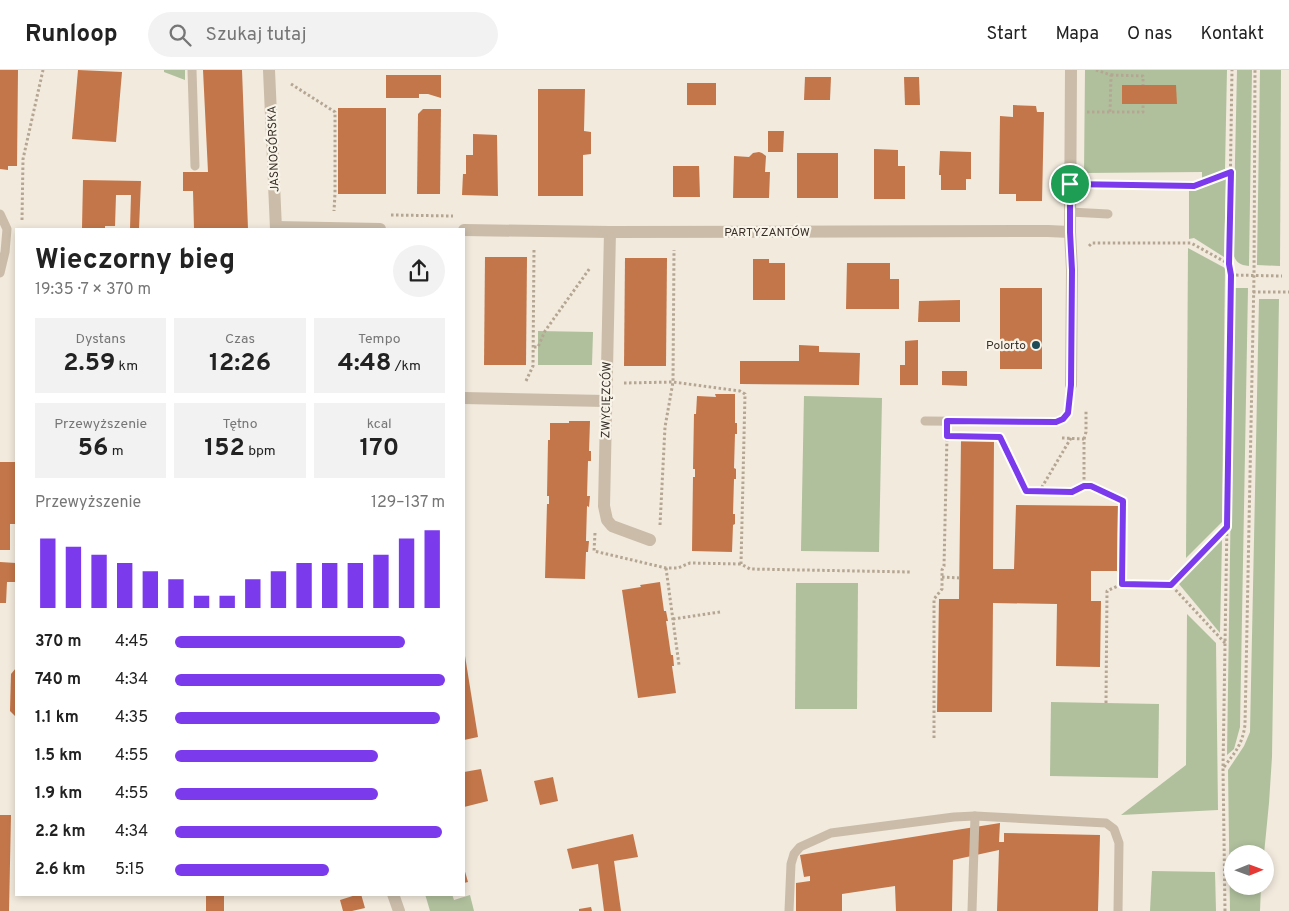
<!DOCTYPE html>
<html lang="pl">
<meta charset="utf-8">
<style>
:root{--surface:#fff;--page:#f2f2f2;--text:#222;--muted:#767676;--line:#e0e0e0;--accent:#7c3aed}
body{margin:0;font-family:Overpass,sans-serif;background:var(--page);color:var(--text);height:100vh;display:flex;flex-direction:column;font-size:19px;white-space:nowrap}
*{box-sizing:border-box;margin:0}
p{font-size:16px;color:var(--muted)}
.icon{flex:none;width:28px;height:28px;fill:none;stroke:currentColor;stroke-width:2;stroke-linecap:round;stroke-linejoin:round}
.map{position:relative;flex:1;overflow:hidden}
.sheet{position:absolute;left:15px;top:158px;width:450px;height:668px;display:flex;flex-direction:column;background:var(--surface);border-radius:0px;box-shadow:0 2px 8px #0003}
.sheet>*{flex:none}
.needle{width:32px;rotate:89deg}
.fabs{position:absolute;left:1224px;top:775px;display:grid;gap:10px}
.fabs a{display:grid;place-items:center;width:50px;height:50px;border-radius:50%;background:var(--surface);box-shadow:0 2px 8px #0003;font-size:25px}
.pin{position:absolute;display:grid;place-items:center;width:42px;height:42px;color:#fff;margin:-21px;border:2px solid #fff;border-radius:50%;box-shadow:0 1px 5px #0007}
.round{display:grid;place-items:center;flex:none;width:52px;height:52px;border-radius:26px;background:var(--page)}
.head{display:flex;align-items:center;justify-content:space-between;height:85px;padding:0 20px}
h1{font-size:28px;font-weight:700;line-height:38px}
.metrics{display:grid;grid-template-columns:repeat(3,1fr);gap:8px;height:85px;padding:5px 20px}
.metrics div{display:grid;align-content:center;border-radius:0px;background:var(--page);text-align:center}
.metrics b{font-size:25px;font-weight:700}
.metrics small{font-size:14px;font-weight:400}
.metrics p{font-size:14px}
.chart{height:140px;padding:10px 20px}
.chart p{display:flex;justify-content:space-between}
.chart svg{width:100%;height:90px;margin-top:5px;stroke:var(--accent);stroke-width:6}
ul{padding:0 20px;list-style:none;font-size:16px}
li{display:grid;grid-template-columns:80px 60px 1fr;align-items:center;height:38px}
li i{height:12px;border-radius:6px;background:var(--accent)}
header{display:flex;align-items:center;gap:30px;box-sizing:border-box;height:70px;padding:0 25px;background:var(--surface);border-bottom:1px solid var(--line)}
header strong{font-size:24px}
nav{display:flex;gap:28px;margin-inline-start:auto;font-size:18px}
.search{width:350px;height:45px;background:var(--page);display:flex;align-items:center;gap:12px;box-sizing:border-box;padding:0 18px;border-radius:28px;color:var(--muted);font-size:19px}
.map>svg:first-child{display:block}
.green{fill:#b0c09d}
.building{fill:#c37649}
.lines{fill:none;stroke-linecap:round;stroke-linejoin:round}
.path{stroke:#b5a693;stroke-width:3;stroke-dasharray:2.5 2.5;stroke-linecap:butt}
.lane{stroke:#cabca9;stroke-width:9}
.street{stroke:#cabca9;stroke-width:12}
.route-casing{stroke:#fff;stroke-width:10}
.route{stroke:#7c3aed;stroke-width:6}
.poi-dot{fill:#1f4c57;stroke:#f9f4e9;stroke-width:2}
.labels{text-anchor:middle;stroke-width:4.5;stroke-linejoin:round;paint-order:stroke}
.street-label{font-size:12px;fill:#372f28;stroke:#f9f4e9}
.poi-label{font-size:12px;fill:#372f28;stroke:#f9f4e9;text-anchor:end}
</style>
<header>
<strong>Runloop</strong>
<div class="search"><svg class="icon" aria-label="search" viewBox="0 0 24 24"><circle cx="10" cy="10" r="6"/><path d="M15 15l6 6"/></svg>Szukaj tutaj</div>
<nav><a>Start</a><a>Mapa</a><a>O nas</a><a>Kontakt</a></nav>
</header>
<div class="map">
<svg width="1289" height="841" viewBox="0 0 1289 841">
<rect width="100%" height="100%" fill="#f2eadd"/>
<g class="green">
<path d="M164 0H185V10L164 2Z"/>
<path d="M1085 0H1227L1225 99 1202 110V102L1084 103Z"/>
<path d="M1237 0H1252L1249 196C1239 195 1235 192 1233 182Z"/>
<path d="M1260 0H1281L1280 196 1257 195Z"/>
<path d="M1226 108 1224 187 1194 168 1189 169V120H1194Z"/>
<path d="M1188 178 1225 198 1222 452 1186 488Z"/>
<path d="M1234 218H1248L1240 657 1234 679 1227 685Z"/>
<path d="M1259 229H1279L1272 687 1269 733 1264 784H1232V816H1261L1260 841H1230L1228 700 1244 676 1250 662Z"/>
<path d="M538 261 593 262 592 295H538Z"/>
<path d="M804 326 882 328 879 482 801 481Z"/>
<path d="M1222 470 1220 563 1179 514Z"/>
<path d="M796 513H858L857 639H795Z"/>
<path d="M1187 544 1216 573 1218 740 1121 745 1186 695Z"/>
<path d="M1051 632 1159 634 1158 708 1050 706Z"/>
<path d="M1152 801 1215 802 1216 841H1150Z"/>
<path d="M425 824H452L454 830 470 825 474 841H430Z"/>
</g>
<g class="building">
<path d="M0 0H18L17 96H8V100L0 99Z"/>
<path d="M78 0 122 2 116 72 72 69Z"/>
<path d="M203 0H242L248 159H194L193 121H183V102H208Z"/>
<path d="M386 5H441V28L428 24H419V28H386Z"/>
<path d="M805 7H831L830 30H804Z"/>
<path d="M904 7H919L920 35H905Z"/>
<rect x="687" y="13" width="29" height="22"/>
<path d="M1122 15H1176L1177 34H1122Z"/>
<path d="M538 19H585L584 61 591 62V84L583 85V126H538Z"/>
<path d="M1013 35 1036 36 1037 42H1044L1042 131H1016V124H999L1000 46 1013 47Z"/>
<rect x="338" y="38" width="48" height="86"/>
<path d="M423 39H441L440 124H417L418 44Z"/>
<path d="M768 61H784L783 82H768Z"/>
<path d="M473 64 497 65 498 126 462 125 463 104H466V85H473Z"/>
<path d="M874 79 898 80V96H905V129H874Z"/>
<path d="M940 81 971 82V109H966V120H941V105H939Z"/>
<path d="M759 82 762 83 766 86 765 102H770L769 128H733L734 86 749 87 753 83Z"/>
<rect x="797" y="83" width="41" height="45"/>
<path d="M673 96H699L700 127H673Z"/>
<path d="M83 110 141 111 139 159H130L131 125H116L115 156H105V159L82 158Z"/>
<path d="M485 187H527L526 295H484Z"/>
<path d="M625 188H667L666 296H624Z"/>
<path d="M753 189H769V193H785V230H753Z"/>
<path d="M847 193H890V209H899V239H846Z"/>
<rect x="1000" y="218" width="42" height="81"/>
<path d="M960 230V252H918L919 231Z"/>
<path d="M918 270V315H900V295H905V271Z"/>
<path d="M799 275 819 276V282L860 283 859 315 740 314V291H799Z"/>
<path d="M942 301H967V316L942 315Z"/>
<path d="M715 324H735V353H737V364H735L734 398 736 399V409H734L733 444H735V454L733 455 732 482 692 481 693 407H695V399H693L694 344H696L697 326 716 327Z"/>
<path d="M569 351H590L589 381H591V391H588L587 426H590L589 437 587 436 586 471H589L588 482H586L585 509 545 508 547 434H549V426H547L548 370H550V353H569Z"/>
<path d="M961 370 994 371 993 499H1014L1016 435 1118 436 1117 501H1091V531H1101L1100 597 1056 596 1057 534 993 533 992 642H937L939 529H959Z"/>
<path d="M0 392H16V454H10V480H0Z"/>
<path d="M0 492 16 493V512H7L6 533H0Z"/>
<path d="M660 512 664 541H666L668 551H666L671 585H673L674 596H672L676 623 638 628 622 520 641 517 640 515Z"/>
<path d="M464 586H465L478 667 464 670Z"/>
<path d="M16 598V647L10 641 11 604Z"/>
<path d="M481 699 488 731 464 737V702Z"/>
<path d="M553 707 558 731 540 735 534 711Z"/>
<path d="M0 745H11L9 841H0Z"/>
<path d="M1000 753 999 772H1004V763L1100 765 1098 841H997L999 780 953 790 952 841H896L895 816 842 824V841H796V813L810 811V806L804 807 800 785Z"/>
<path d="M633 764 638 787 614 791 621 841H604L598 794 572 799 567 779Z"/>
<path d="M464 798 468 812 464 813Z"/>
<rect x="206" y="824" width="18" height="17"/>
<path d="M359 824H361L365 838 352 841H343L340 830Z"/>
<path d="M591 837 592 841H579V839Z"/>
</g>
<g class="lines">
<g class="path">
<path d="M1096 0 1111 5 1110 42"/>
<path d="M1111 5 1143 6V15"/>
<path d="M291 14 335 42V123L334 141"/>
<path d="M1087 42H1143V34"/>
<path d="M1087 114 1194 116 1231 102"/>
<path d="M391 145 453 146"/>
<path d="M22 150 23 89 43 0"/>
<path d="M1089 176 1092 173H1191L1229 194"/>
<path d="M1231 205 1282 206"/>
<path d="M1253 222H1289"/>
<path d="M534 277H538L545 261 590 198"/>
<path d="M526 311 533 296 534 179"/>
<path d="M624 313 673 312 740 321 745 324 741 494 750 499 911 502"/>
<path d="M1000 368 1026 421 1039 422"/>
<path d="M1062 368 1084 369V416"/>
<path d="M1071 368 1039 422H1072L1084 416 1091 417 1123 431 1122 514"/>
<path d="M1084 369 1086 362V341"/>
<path d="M660 455 665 357 673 312 674 180"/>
<path d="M595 463 594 481 666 498H678L690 493 741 494"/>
<path d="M666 498 679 595"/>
<path d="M942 507 960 508"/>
<path d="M673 549 720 542"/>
<path d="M1225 573 1171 515 1226 457"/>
<path d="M1106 633 1107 521 1122 514 1171 515"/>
<path d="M934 668V529L942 519V500L944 496 947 366"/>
<path d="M1224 697C1236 681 1242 675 1245 655L1254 206 1255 0"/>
<path d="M1225 841 1223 698 1231 205 1229 194 1232 0"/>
</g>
<g class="lane">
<path d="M192 0 195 96"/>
<path d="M1070 142 1108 144"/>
<path d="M0 144 7 159 5 182 0 203"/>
<path d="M925 351 1056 352 1063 349 1068 343 1071 315"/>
<path d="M789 841 791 794 794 784 800 777 831 763 954 747 975 746 1106 753 1114 759 1119 773 1118 841"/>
<path d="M972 841 975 746"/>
</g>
<g class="street">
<path d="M269 0 276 159"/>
<path d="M276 157 380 159"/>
<path d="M464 160 610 162 1048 161 1070 162"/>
<path d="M610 162 604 436 607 450 612 456 650 470"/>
<path d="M1071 315 1072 200 1070 162 1071 0"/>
<path d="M464 328 605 331"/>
<path d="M393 824 399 841"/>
</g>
</g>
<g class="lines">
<g class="route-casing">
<path id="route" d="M1231 102 1229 194 1231 205 1227 457 1171 515 1122 514 1123 431 1091 416H1084L1072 422 1026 421 1000 367 947 366V351L1056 352 1063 349 1068 343 1071 315 1072 200 1070 162V114L1194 116Z"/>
</g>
<use href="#route" class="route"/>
</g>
<circle class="poi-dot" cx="1036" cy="275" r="5"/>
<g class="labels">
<g class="street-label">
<text transform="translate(273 79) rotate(-92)" y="4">JASNOGÓRSKA</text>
<text x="767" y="166">PARTYZANTÓW</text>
<text transform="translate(606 330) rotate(-89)" y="4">ZWYCIĘZCÓW</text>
</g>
<g class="poi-label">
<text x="1026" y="279">Polorto</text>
</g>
</g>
</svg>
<div class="fabs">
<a><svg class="needle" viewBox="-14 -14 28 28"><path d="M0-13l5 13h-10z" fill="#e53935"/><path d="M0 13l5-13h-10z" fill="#767676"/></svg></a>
</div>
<div class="pin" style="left:1070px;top:114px;background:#1e9e55"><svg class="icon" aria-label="arrive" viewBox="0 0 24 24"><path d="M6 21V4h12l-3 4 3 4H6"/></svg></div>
<section class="sheet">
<div class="head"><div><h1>Wieczorny bieg</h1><p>19:35 · 7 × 370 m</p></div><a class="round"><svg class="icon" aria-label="share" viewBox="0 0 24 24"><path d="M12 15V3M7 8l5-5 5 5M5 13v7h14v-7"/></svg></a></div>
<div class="metrics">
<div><p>Dystans</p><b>2.59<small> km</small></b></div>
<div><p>Czas</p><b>12:26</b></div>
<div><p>Tempo</p><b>4:48<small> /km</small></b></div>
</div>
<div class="metrics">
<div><p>Przewyższenie</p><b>56<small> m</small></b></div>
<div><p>Tętno</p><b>152<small> bpm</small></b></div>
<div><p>kcal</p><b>170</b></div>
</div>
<div class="chart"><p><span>Przewyższenie</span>129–137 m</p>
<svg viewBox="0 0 160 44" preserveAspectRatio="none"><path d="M5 44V10M15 44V14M25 44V18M35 44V22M45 44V26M55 44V30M65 44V38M75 44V38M85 44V30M95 44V26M105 44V22M115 44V22M125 44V22M135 44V18M145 44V10M155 44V6"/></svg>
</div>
<ul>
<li><b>370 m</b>4:45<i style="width:85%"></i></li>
<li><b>740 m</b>4:34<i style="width:100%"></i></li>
<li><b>1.1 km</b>4:35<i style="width:98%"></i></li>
<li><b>1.5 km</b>4:55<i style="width:75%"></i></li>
<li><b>1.9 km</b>4:55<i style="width:75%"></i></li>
<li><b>2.2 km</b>4:34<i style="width:99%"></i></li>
<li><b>2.6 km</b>5:15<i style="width:57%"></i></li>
</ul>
</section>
</div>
